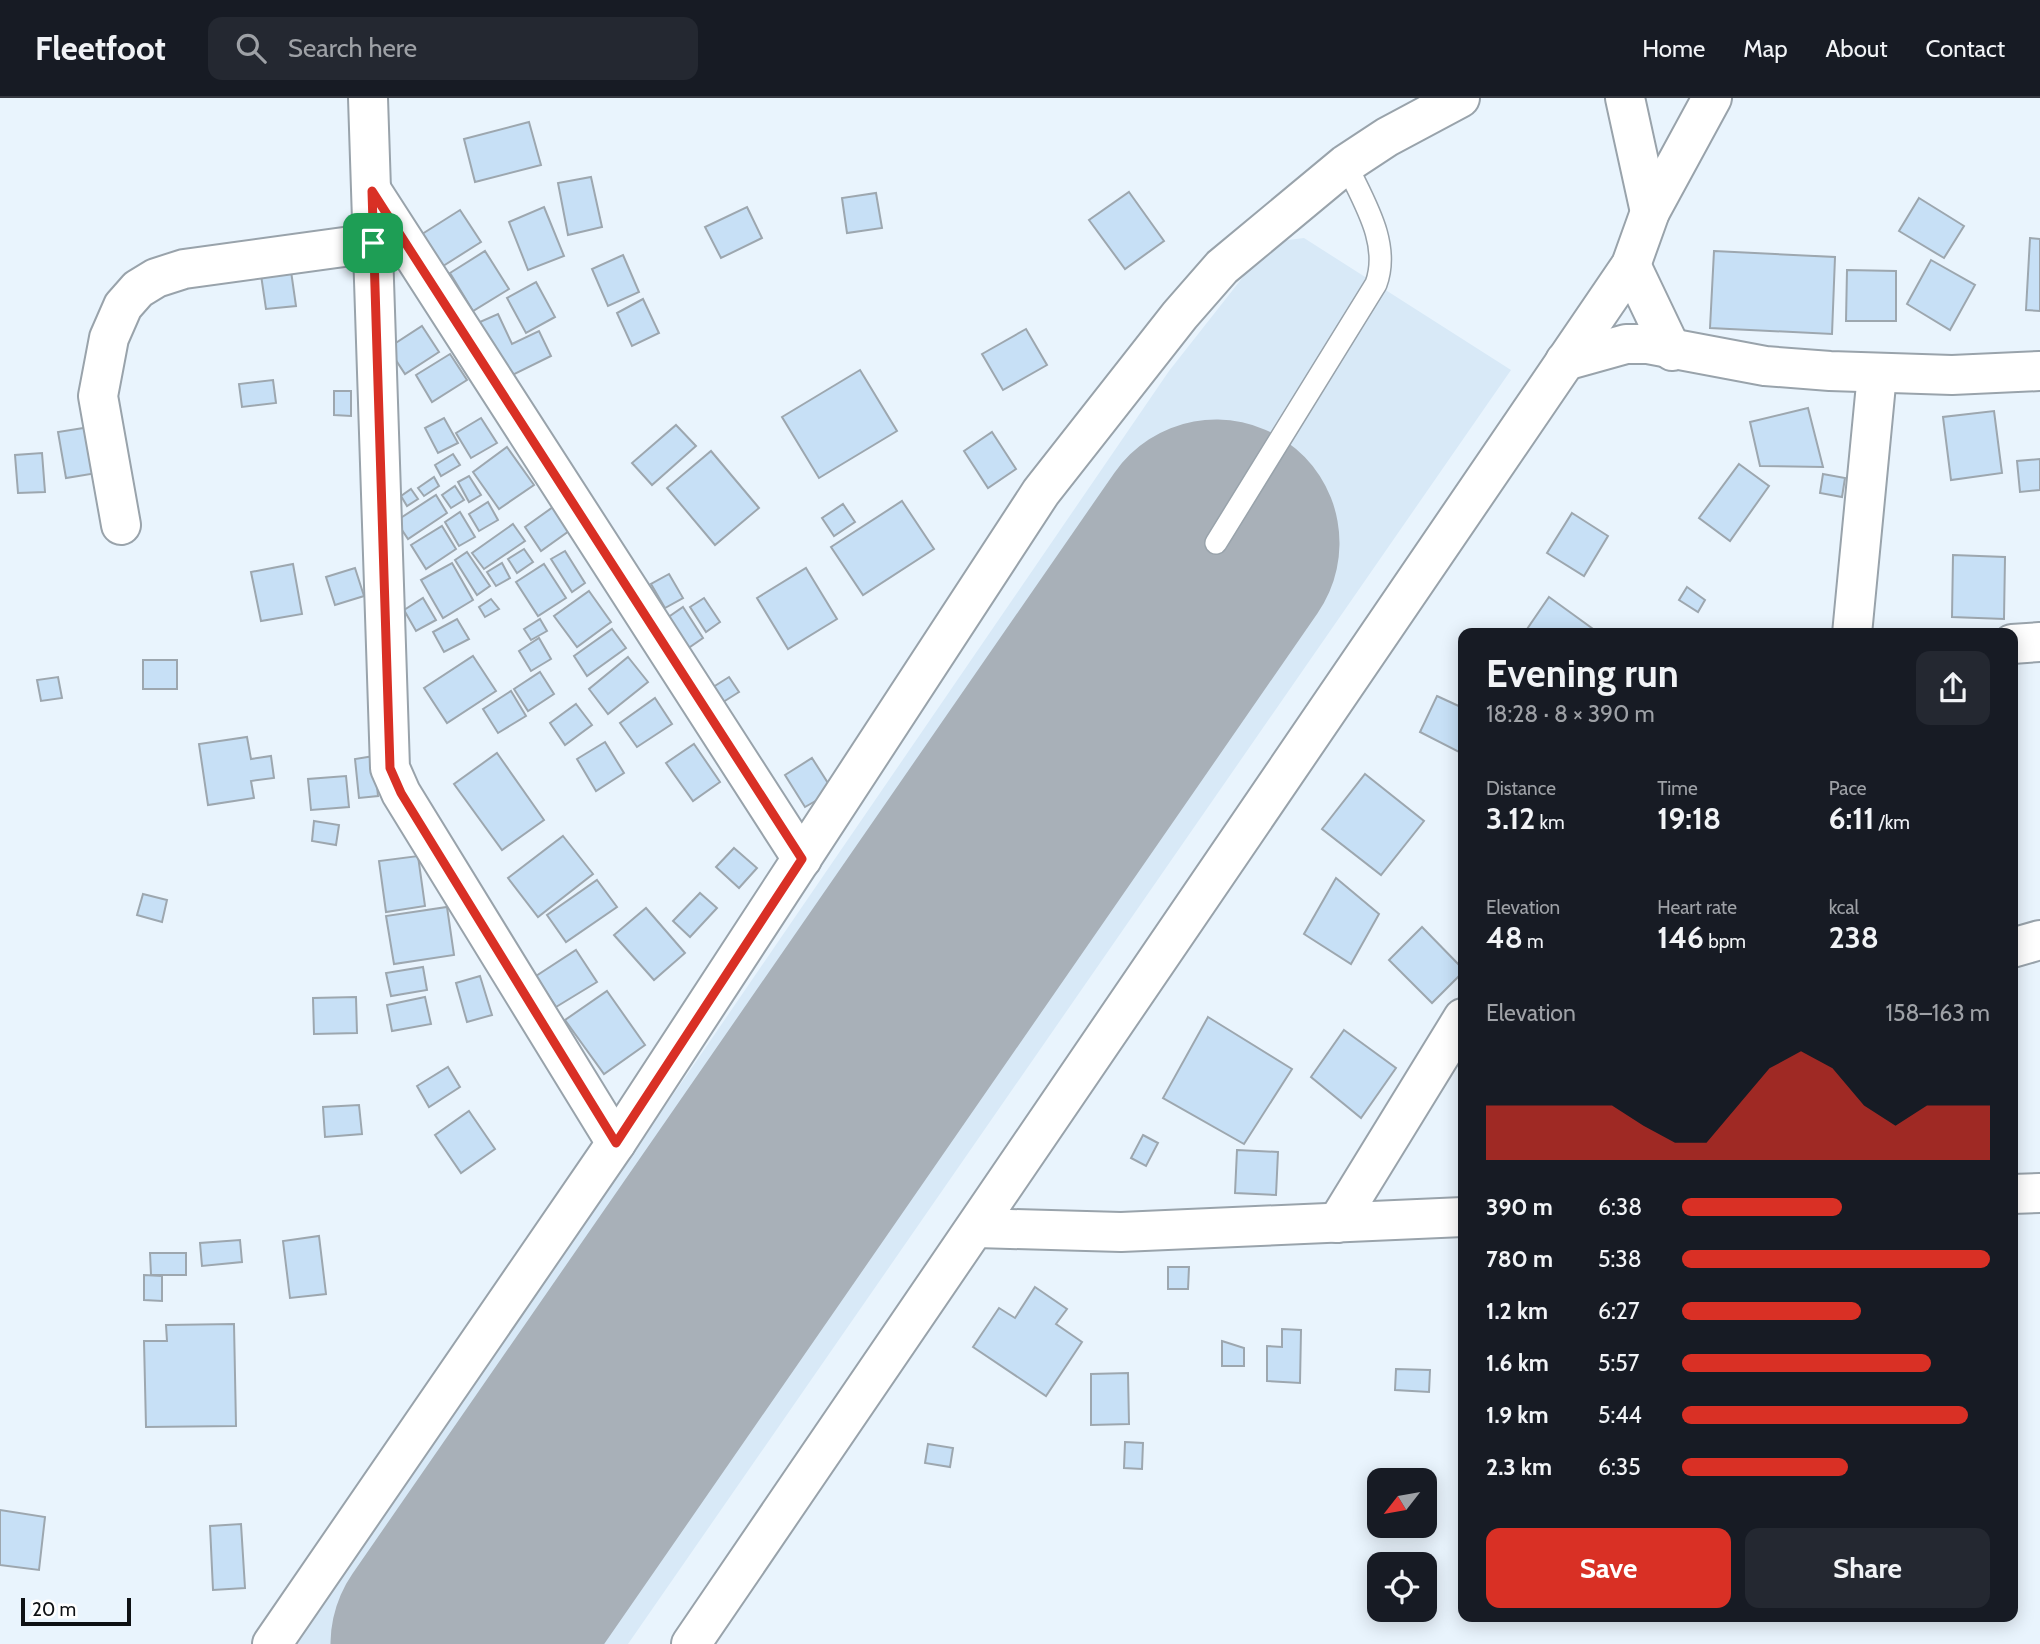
<!DOCTYPE html>
<meta charset="utf-8">
<style>
:root{--surface:#171b24;--page:#242831;--text:#f1f3f6;--muted:#9ea1a6;--line:#363941;--accent:#d93025}
body{margin:0;font-family:Cabin,sans-serif;background:var(--page);color:var(--text);height:100vh;display:flex;flex-direction:column;font-size:26px;white-space:nowrap}
*{box-sizing:border-box;margin:0}
p{font-size:23px;color:var(--muted)}
.icon{flex:none;width:38px;height:38px;fill:none;stroke:currentColor;stroke-width:2;stroke-linecap:round;stroke-linejoin:round}
.map{position:relative;flex:1;overflow:hidden}
.details{position:absolute;left:1458px;top:530px;width:560px;height:994px;display:flex;flex-direction:column;background:var(--surface);border-radius:14px;box-shadow:0 4px 18px #0003}
.details>*{flex:none}
.needle{width:46px;rotate:239deg}
.fabs{position:absolute;left:1367px;top:1370px;display:grid;gap:14px}
.fabs a{display:grid;place-items:center;width:70px;height:70px;border-radius:14px;background:var(--surface);box-shadow:0 4px 18px #0003;font-size:35px}
.scale{position:absolute;left:21px;bottom:18px;width:110px;box-sizing:border-box;padding-left:7px;border:4px solid #0e1114;border-top:0;font-size:19px;line-height:24px;white-space:nowrap;color:#0e1114;-webkit-text-stroke:5px #fff;paint-order:stroke}
.pin{position:absolute;display:grid;place-items:center;width:60px;height:60px;color:#fff;margin:-30px;border-radius:14px;box-shadow:0 4px 10px #0006}
.round{display:grid;place-items:center;flex:none;width:74px;height:74px;border-radius:14px;background:var(--page)}
.head{display:flex;align-items:center;justify-content:space-between;height:119px;padding:0 28px}
h1{font-size:38px;font-weight:700;line-height:52px}
.stats{display:grid;grid-template-columns:repeat(3,1fr);gap:10px;height:119px;padding:7px 28px}
.stats div{display:grid;align-content:center}
.stats b{font-size:30px;font-weight:700}
.stats small{font-size:19px;font-weight:400}
.stats p{font-size:19px}
.chart{height:196px;padding:14px 28px}
.chart p{display:flex;justify-content:space-between}
.chart svg{width:100%;height:126px;margin-top:7px;fill:var(--accent);opacity:.7}
.cta{display:flex;gap:14px;margin-top:auto;padding:14px 28px}
.cta a{flex:1;height:80px;border-radius:14px;background:var(--accent);color:#fff;font-size:28px;font-weight:700;line-height:80px;text-align:center}
.cta a+a{background:var(--page);color:var(--text)}
ul{padding:0 28px;list-style:none;font-size:23px}
li{display:grid;grid-template-columns:112px 84px 1fr;align-items:center;height:52px}
li i{height:18px;border-radius:9px;background:var(--accent)}
header{display:flex;align-items:center;gap:42px;box-sizing:border-box;height:98px;padding:0 35px;background:var(--surface);border-bottom:2px solid var(--line)}
header strong{font-size:33px}
nav{display:flex;gap:38px;margin-inline-start:auto;font-size:24px}
.search{width:490px;height:63px;background:var(--page);display:flex;align-items:center;gap:18px;box-sizing:border-box;padding:0 24px;border-radius:14px;color:var(--muted);font-size:26px}
.map>svg:first-child{display:block}
.built{fill:#d8e9f7}
.lines{fill:none;stroke-linecap:round;stroke-linejoin:round}
.runway{stroke:#a8b0b8;stroke-width:247}
.building{fill:#c7e0f6;stroke:#9da7af;stroke-width:2}
.service-casing{stroke:#99a3ab;stroke-width:24}
.minor-casing{stroke:#99a3ab;stroke-width:42}
.tertiary-casing{stroke:#99a3ab;stroke-width:42}
.service{stroke:#fff;stroke-width:21}
.minor{stroke:#fff;stroke-width:38}
.tertiary{stroke:#fff;stroke-width:38}
.route-casing{stroke:#fff;stroke-width:14}
.route{stroke:#d93025;stroke-width:9}
</style>
<header>
<strong>Fleetfoot</strong>
<div class="search"><svg class="icon" aria-label="search" viewBox="0 0 24 24"><circle cx="10" cy="10" r="6"/><path d="M15 15l6 6"/></svg>Search here</div>
<nav><a>Home</a><a>Map</a><a>About</a><a>Contact</a></nav>
</header>
<div class="map">
<svg width="2040" height="1546" viewBox="0 0 2040 1546">
<rect width="100%" height="100%" fill="#e9f4fd"/>
<path class="built" d="M1304 140 1511 272 628 1546H289L693 968 1169 273 1265 151 1280 143Z"/>
<g class="lines">
<path class="runway" d="M454 1546 1216 445"/>
</g>
<g class="building">
<path d="M529 24 541 67 475 84 464 41Z"/>
<path d="M591 79 602 129 568 137 558 85Z"/>
<path d="M1129 94 1164 143 1125 171 1089 122Z"/>
<path d="M876 95 882 130 847 135 842 100Z"/>
<path d="M1919 100 1964 128 1944 160 1899 133Z"/>
<path d="M544 109 564 158 528 172 509 124Z"/>
<path d="M747 109 762 140 721 160 705 129Z"/>
<path d="M460 112 481 144 440 170 419 138Z"/>
<path d="M2030 140 2040 141V213L2026 212Z"/>
<path d="M485 153 509 191 473 213 450 175Z"/>
<path d="M1714 153 1835 159 1832 236 1710 230Z"/>
<path d="M623 157 639 194 608 208 592 171Z"/>
<path d="M1931 162 1975 187 1950 232 1907 206Z"/>
<path d="M1847 172 1896 173V223H1846Z"/>
<path d="M291 173 296 208 266 211 261 177Z"/>
<path d="M536 184 555 219 526 235 507 200Z"/>
<path d="M643 201 659 235 632 248 617 215Z"/>
<path d="M498 216 512 246 539 233 551 258 500 283 473 227Z"/>
<path d="M422 228 439 254 405 276 388 250Z"/>
<path d="M1026 231 1047 267 1003 292 982 256Z"/>
<path d="M450 256 467 282 432 304 416 277Z"/>
<path d="M860 272 897 333 819 380 782 319Z"/>
<path d="M273 282 276 305 242 309 239 286Z"/>
<path d="M334 293H351V318L334 317Z"/>
<path d="M1808 310 1823 369 1760 368 1750 324Z"/>
<path d="M1994 313 2002 375 1951 382 1943 319Z"/>
<path d="M444 320 458 345 438 355 425 330Z"/>
<path d="M481 320 497 345 471 360 456 335Z"/>
<path d="M676 327 696 348 652 387 632 365Z"/>
<path d="M90 329 97 375 66 380 58 334Z"/>
<path d="M992 334 1016 371 988 390 964 353Z"/>
<path d="M507 349 534 387 499 411 473 374Z"/>
<path d="M711 353 759 410 715 447 667 390Z"/>
<path d="M42 355 45 394 18 395 15 357Z"/>
<path d="M453 356 460 367 441 378 435 367Z"/>
<path d="M2040 361V392L2020 394 2017 363Z"/>
<path d="M1739 366 1769 388 1730 443 1699 420Z"/>
<path d="M1823 376 1845 380 1842 399 1820 395Z"/>
<path d="M469 378 481 397 469 404 458 384Z"/>
<path d="M434 379 439 388 424 398 418 390Z"/>
<path d="M455 388 464 402 451 410 442 397Z"/>
<path d="M411 391 418 401 407 408 401 398Z"/>
<path d="M436 397 447 415 408 441 396 423Z"/>
<path d="M902 403 934 451 863 497 831 449Z"/>
<path d="M488 404 498 422 479 433 469 416Z"/>
<path d="M843 406 855 424 834 438 822 420Z"/>
<path d="M553 409 569 433 541 453 525 429Z"/>
<path d="M460 414 475 439 459 448 445 424Z"/>
<path d="M1572 415 1608 438 1584 478 1547 455Z"/>
<path d="M513 426 525 443 484 471 472 455Z"/>
<path d="M442 428 456 451 426 471 411 447Z"/>
<path d="M524 451 533 464 517 475 508 461Z"/>
<path d="M565 453 585 485 572 494 551 461Z"/>
<path d="M467 454 490 488 477 497 455 462Z"/>
<path d="M1953 457 2005 459 2004 521 1952 519Z"/>
<path d="M452 465 473 502 443 520 421 482Z"/>
<path d="M502 465 510 480 496 488 487 474Z"/>
<path d="M293 466 302 516 261 523 251 474Z"/>
<path d="M544 466 566 500 538 518 516 484Z"/>
<path d="M355 470 364 498 335 507 326 479Z"/>
<path d="M806 470 837 521 788 551 757 500Z"/>
<path d="M669 476 683 500 665 510 651 486Z"/>
<path d="M1687 489 1705 502 1698 514 1679 502Z"/>
<path d="M589 493 611 524 577 549 554 518Z"/>
<path d="M1549 499 1600 536H1527L1525 534Z"/>
<path d="M423 500 436 522 416 533 404 512Z"/>
<path d="M704 500 720 524 706 534 690 509Z"/>
<path d="M491 501 499 511 485 519 479 509Z"/>
<path d="M683 509 703 540 687 551 667 520Z"/>
<path d="M457 521 469 541 444 554 433 534Z"/>
<path d="M540 521 547 533 531 542 524 531Z"/>
<path d="M612 531 626 550 587 578 574 558Z"/>
<path d="M539 540 551 561 531 573 519 553Z"/>
<path d="M473 558 496 593 447 625 424 590Z"/>
<path d="M628 559 648 584 608 616 589 591Z"/>
<rect x="143" y="562" width="34" height="29"/>
<path d="M540 574 554 596 528 613 514 591Z"/>
<path d="M58 579 62 600 41 603 37 582Z"/>
<path d="M729 579 739 594 720 606 710 591Z"/>
<path d="M511 593 526 618 498 635 483 611Z"/>
<path d="M1437 598 1463 610V646L1459 654 1420 634Z"/>
<path d="M655 600 672 626 637 649 620 625Z"/>
<path d="M576 606 592 627 565 647 550 625Z"/>
<path d="M247 639 251 661 271 658 274 680 251 683 254 700 208 707 199 646Z"/>
<path d="M605 644 624 675 596 693 577 661Z"/>
<path d="M694 646 720 684 693 703 666 665Z"/>
<path d="M497 655 544 722 502 752 454 686Z"/>
<path d="M374 658 378 698 359 700 355 661Z"/>
<path d="M812 660 833 693 805 709 785 677Z"/>
<path d="M1365 676 1424 723 1381 777 1322 731Z"/>
<path d="M346 678 349 709 311 712 308 681Z"/>
<path d="M314 723 339 727 336 747 312 743Z"/>
<path d="M563 738 593 776 538 819 508 780Z"/>
<path d="M734 750 757 770 739 790 716 769Z"/>
<path d="M418 758 425 808 386 814 379 763Z"/>
<path d="M1336 780 1379 816 1351 866 1304 836Z"/>
<path d="M597 782 617 809 566 844 547 817Z"/>
<path d="M700 795 717 810 690 839 673 823Z"/>
<path d="M143 796 167 802 162 824 137 817Z"/>
<path d="M447 809 454 857 394 866 386 818Z"/>
<path d="M646 810 685 855 654 882 614 837Z"/>
<path d="M1422 829 1463 871V874L1432 905 1389 862Z"/>
<path d="M576 852 597 884 556 909 536 878Z"/>
<path d="M423 869 427 892 391 898 386 875Z"/>
<path d="M480 878 492 917 467 924 456 885Z"/>
<path d="M607 893 645 947 604 976 565 922Z"/>
<path d="M356 899 357 935 314 936 313 900Z"/>
<path d="M425 899 431 926 392 933 387 907Z"/>
<path d="M1208 919 1292 971 1244 1046 1163 1000Z"/>
<path d="M1344 932 1396 970 1361 1020 1311 979Z"/>
<path d="M448 969 460 989 429 1009 417 988Z"/>
<path d="M359 1007 362 1036 325 1039 323 1009Z"/>
<path d="M469 1013 495 1051 461 1075 435 1037Z"/>
<path d="M1143 1037 1158 1045 1146 1068 1131 1060Z"/>
<path d="M1237 1052 1278 1054 1276 1097 1235 1095Z"/>
<path d="M319 1138 326 1196 290 1200 283 1143Z"/>
<path d="M240 1142 242 1164 202 1168 200 1145Z"/>
<path d="M150 1155H186V1177H151Z"/>
<path d="M1168 1169H1189L1188 1191H1168Z"/>
<path d="M144 1177 162 1178V1203L144 1202Z"/>
<path d="M1035 1189 1067 1211 1056 1226 1082 1244 1046 1298 973 1249 999 1210 1015 1220Z"/>
<path d="M234 1226 236 1328 146 1329 144 1243H167L166 1227Z"/>
<path d="M1282 1231 1301 1232 1300 1285 1267 1283V1248L1282 1249Z"/>
<path d="M1222 1243 1244 1250V1268H1222Z"/>
<path d="M1396 1271 1430 1272 1429 1294 1395 1292Z"/>
<path d="M1128 1275 1129 1326 1091 1327V1276Z"/>
<path d="M1125 1344 1143 1345 1142 1371 1124 1370Z"/>
<path d="M928 1346 953 1350 950 1369 925 1365Z"/>
<path d="M0 1412 45 1419 39 1472 0 1467Z"/>
<path d="M241 1426 245 1490 213 1492 210 1428Z"/>
</g>
<g class="lines">
<g class="service-casing">
<path id="service" d="M1216 445 1376 186C1391 145 1363 103 1346 66"/>
</g>
<g class="minor-casing">
<g id="minor">
<path d="M368 0 390 670 401 695 616 1045"/>
<path d="M1625 0 1650 114"/>
<path d="M372 93 802 761"/>
<path d="M1631 167 1672 253"/>
<path d="M1565 263 1626 246H1648L1765 268 1830 273 1952 277 2040 273"/>
<path d="M121 427 98 298 109 240 123 208 138 191 156 180 184 171 373 145"/>
<path d="M1852 536 1877 276"/>
<path d="M2012 546 2040 544"/>
<path d="M2012 850 2040 842"/>
<path d="M2012 1096 2040 1095"/>
<path d="M1337 1125 1463 920"/>
<path d="M977 1130 1121 1134 1463 1119"/>
</g>
</g>
<g class="tertiary-casing">
<g id="tertiary">
<path d="M272 1546 616 1045 1041 394 1180 217 1222 169 1346 66 1387 39 1460 0"/>
<path d="M691 1546 1631 167 1650 114 1712 0"/>
</g>
</g>
<use href="#service" class="service"/>
<use href="#minor" class="minor"/>
<use href="#tertiary" class="tertiary"/>
</g>
<g class="lines">
<g class="route-casing">
<path id="route" d="M372 93 802 761 616 1045 401 695 390 670Z"/>
</g>
<use href="#route" class="route"/>
</g>
</svg>
<div class="fabs">
<a><svg class="needle" viewBox="-14 -14 28 28"><path d="M0-13l5 13h-10z" fill="#e53935"/><path d="M0 13l5-13h-10z" fill="#9ea1a6"/></svg></a>
<a><svg class="icon" aria-label="locate" viewBox="0 0 24 24"><circle cx="12" cy="12" r="6"/><path d="M12 2v4M12 18v4M2 12h4M18 12h4"/></svg></a>
</div>
<div class="scale">20 m</div>
<div class="pin" style="left:373px;top:145px;background:#1e9e55"><svg class="icon" aria-label="arrive" viewBox="0 0 24 24"><path d="M6 21V4h12l-3 4 3 4H6"/></svg></div>
<section class="details">
<div class="head"><div><h1>Evening run</h1><p>18:28 · 8 × 390 m</p></div><a class="round"><svg class="icon" aria-label="share" viewBox="0 0 24 24"><path d="M12 15V3M7 8l5-5 5 5M5 13v7h14v-7"/></svg></a></div>
<div class="stats">
<div><p>Distance</p><b>3.12<small> km</small></b></div>
<div><p>Time</p><b>19:18</b></div>
<div><p>Pace</p><b>6:11<small> /km</small></b></div>
</div>
<div class="stats">
<div><p>Elevation</p><b>48<small> m</small></b></div>
<div><p>Heart rate</p><b>146<small> bpm</small></b></div>
<div><p>kcal</p><b>238</b></div>
</div>
<div class="chart"><p><span>Elevation</span>158–163 m</p>
<svg viewBox="0 0 160 44" preserveAspectRatio="none"><path d="M0 44V25L10 25L20 25L30 25L40 25L50 32L60 38L70 38L80 25L90 12L100 6L110 12L120 25L130 32L140 25L150 25L160 25V44z"/></svg>
</div>
<ul>
<li><b>390 m</b>6:38<i style="width:52%"></i></li>
<li><b>780 m</b>5:38<i style="width:100%"></i></li>
<li><b>1.2 km</b>6:27<i style="width:58%"></i></li>
<li><b>1.6 km</b>5:57<i style="width:81%"></i></li>
<li><b>1.9 km</b>5:44<i style="width:93%"></i></li>
<li><b>2.3 km</b>6:35<i style="width:54%"></i></li>
</ul>
<div class="cta"><a>Save</a><a>Share</a></div>
</section>
</div>
